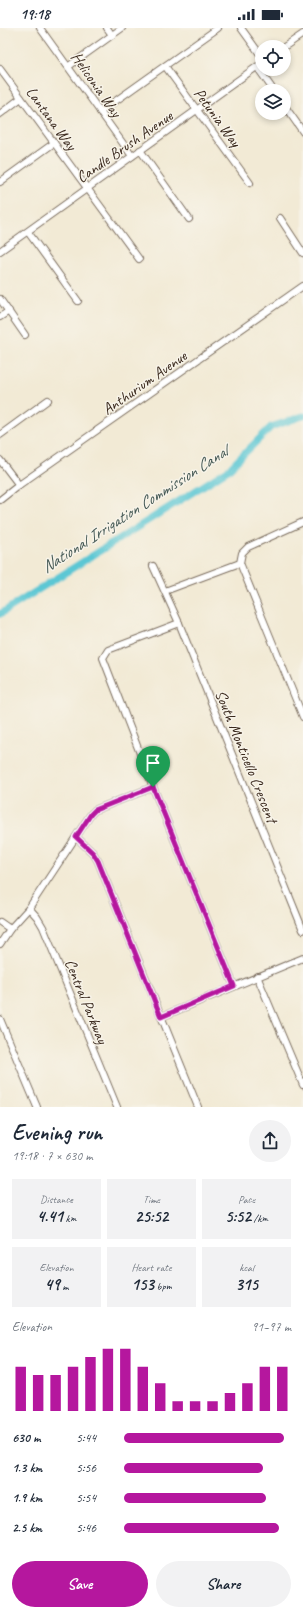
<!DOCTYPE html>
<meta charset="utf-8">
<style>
:root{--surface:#fff;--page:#f2f2f3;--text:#1f2937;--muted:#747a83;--accent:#b5179e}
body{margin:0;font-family:Caveat,sans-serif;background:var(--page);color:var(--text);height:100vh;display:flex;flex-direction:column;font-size:15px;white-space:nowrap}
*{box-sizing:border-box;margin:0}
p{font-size:13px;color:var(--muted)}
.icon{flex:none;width:22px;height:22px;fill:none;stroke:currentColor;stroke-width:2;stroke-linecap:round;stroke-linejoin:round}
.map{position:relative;height:1079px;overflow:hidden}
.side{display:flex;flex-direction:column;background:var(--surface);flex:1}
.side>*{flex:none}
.controls{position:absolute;left:255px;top:12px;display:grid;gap:8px}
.controls a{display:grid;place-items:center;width:36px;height:36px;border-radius:50%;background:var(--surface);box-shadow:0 2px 6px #0003;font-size:20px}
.pin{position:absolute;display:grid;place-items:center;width:34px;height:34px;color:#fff;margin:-41px -17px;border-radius:50% 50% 50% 0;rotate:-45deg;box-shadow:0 0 4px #0007}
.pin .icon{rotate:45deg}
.round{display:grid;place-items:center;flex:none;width:42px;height:42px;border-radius:21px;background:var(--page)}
.overview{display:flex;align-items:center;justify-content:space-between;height:68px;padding:0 12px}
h1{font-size:22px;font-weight:700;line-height:30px}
.metrics{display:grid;grid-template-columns:repeat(3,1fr);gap:6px;height:68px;padding:4px 12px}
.metrics div{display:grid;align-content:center;border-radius:0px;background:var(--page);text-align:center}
.metrics b{font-size:17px;font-weight:700}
.metrics small{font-size:11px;font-weight:400}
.metrics p{font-size:11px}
.chart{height:112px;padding:8px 12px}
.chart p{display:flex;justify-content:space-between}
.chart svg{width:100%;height:72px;margin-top:4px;stroke:var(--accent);stroke-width:6}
.primary-button{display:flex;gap:8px;margin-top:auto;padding:8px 12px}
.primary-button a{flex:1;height:46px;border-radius:24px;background:var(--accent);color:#fff;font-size:16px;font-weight:700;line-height:46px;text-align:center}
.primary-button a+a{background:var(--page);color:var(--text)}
ul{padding:0 12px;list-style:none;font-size:13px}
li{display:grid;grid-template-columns:64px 48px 1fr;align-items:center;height:30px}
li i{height:10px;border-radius:5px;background:var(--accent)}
.status{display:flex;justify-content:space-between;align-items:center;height:28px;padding:0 20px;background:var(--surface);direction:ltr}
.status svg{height:11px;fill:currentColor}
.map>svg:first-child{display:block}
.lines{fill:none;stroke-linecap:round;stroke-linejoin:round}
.canal{stroke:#5bc7d4;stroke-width:7}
.minor-casing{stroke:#7b6d5e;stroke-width:8}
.minor{stroke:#fff;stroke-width:6}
.route-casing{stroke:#fff;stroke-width:8}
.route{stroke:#b5179e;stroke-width:5}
.labels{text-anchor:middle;stroke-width:3;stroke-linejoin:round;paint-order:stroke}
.street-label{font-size:16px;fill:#3b2a1e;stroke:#f7f3e8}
.water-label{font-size:17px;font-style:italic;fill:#455955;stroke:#f7f3e8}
</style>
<div class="status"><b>19:18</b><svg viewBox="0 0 49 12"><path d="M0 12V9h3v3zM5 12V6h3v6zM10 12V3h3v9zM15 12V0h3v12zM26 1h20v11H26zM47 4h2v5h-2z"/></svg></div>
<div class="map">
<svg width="303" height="1079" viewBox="0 0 303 1079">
<rect width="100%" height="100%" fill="#f7f3e8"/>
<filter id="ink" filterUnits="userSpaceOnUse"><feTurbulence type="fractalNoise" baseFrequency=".025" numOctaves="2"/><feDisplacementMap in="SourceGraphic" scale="8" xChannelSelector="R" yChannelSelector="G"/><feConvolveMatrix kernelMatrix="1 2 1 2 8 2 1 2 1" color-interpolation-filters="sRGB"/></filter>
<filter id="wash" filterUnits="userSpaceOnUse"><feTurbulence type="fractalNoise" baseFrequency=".012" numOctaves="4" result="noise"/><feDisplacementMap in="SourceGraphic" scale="16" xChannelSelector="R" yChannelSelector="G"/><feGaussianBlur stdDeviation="0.9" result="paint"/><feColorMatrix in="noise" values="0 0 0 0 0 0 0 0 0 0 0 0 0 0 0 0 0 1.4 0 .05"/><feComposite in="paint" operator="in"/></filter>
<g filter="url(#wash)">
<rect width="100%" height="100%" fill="#f2ead5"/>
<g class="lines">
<path class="canal" d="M0 586 228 442 271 399 303 388"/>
</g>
</g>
<g filter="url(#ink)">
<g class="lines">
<g class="minor-casing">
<g id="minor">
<path d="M40 0 132 128"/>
<path d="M107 0 112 7"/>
<path d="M241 0 262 29"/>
<path d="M284 19 303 6"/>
<path d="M69 38 122 0"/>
<path d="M165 38 250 155"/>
<path d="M257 39 274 63"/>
<path d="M0 41 139 231"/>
<path d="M284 77 303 104"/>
<path d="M100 84 218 0"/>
<path d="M0 86 21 70"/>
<path d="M140 122 189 191"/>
<path d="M0 154 54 115"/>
<path d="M280 190 303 225"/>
<path d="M28 204 78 273"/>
<path d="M0 223 262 35"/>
<path d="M0 271 25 307"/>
<path d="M0 289 9 283"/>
<path d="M0 407 48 372"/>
<path d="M0 432 19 457"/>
<path d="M0 472 19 457 303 258"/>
<path d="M240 535 303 689"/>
<path d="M240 535 242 525 248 519 303 494"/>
<path d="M153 538 179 595 303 902"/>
<path d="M165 563 240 535"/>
<path d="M179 595 108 622 103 630 153 759 234 958"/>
<path d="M76 809 93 825 98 833 198 1079"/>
<path d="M29 880 37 889 43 899 117 1079"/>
<path d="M0 894 10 901"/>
<path d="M0 916 10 901 29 880 91 786 95 782 153 759"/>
<path d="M257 948 303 1057"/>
<path d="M161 989 303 930"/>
<path d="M0 991 37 1079"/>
</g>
</g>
<use href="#minor" class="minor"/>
</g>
</g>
<g class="lines" filter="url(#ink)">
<g class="route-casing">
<path id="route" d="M153 759 234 958 161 989 98 833 93 825 76 809 91 786 95 782Z"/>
</g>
<use href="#route" class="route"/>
</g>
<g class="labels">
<g class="street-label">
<text transform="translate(97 56) rotate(55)" y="6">Heliconia Way</text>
<text transform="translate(218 89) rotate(54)" y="6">Petunia Way</text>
<text transform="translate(52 90) rotate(54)" y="6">Lantana Way</text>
<text transform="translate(124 118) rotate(-35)" y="6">Candle Brush Avenue</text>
<text transform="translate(144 354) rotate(-35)" y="6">Anthurium Avenue</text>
<text transform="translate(247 728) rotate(68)" y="6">South Monticello Crescent</text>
<text transform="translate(87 973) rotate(68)" y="6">Central Parkway</text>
</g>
<g class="water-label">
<text transform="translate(134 481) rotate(-33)" y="6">National Irrigation Commission Canal</text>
</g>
</g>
</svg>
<div class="controls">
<a><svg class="icon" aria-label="locate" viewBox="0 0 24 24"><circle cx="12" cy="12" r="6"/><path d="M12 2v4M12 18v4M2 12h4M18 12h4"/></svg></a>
<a><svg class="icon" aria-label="layers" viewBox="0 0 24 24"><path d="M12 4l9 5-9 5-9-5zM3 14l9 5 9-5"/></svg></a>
</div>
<div class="pin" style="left:153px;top:759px;background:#1e9e55"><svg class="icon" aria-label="arrive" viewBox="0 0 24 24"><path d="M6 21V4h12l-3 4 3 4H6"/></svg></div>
</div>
<section class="side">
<div class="overview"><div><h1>Evening run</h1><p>19:18 · 7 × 630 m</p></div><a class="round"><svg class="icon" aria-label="share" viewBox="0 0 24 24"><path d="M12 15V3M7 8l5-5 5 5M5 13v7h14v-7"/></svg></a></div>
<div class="metrics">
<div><p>Distance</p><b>4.41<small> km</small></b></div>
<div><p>Time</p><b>25:52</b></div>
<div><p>Pace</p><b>5:52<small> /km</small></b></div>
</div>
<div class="metrics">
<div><p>Elevation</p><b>49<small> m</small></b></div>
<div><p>Heart rate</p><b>153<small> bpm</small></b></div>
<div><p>kcal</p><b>315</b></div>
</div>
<div class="chart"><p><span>Elevation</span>91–97 m</p>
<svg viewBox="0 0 160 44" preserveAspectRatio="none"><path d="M5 44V17M15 44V22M25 44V22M35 44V17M45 44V11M55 44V6M65 44V6M75 44V17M85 44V27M95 44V38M105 44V38M115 44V38M125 44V33M135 44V27M145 44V17M155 44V17"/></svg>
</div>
<ul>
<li><b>630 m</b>5:44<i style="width:96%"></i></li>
<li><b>1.3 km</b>5:56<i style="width:83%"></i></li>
<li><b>1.9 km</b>5:54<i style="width:85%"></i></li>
<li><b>2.5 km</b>5:46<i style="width:93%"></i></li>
</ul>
<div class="primary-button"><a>Save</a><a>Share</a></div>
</section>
